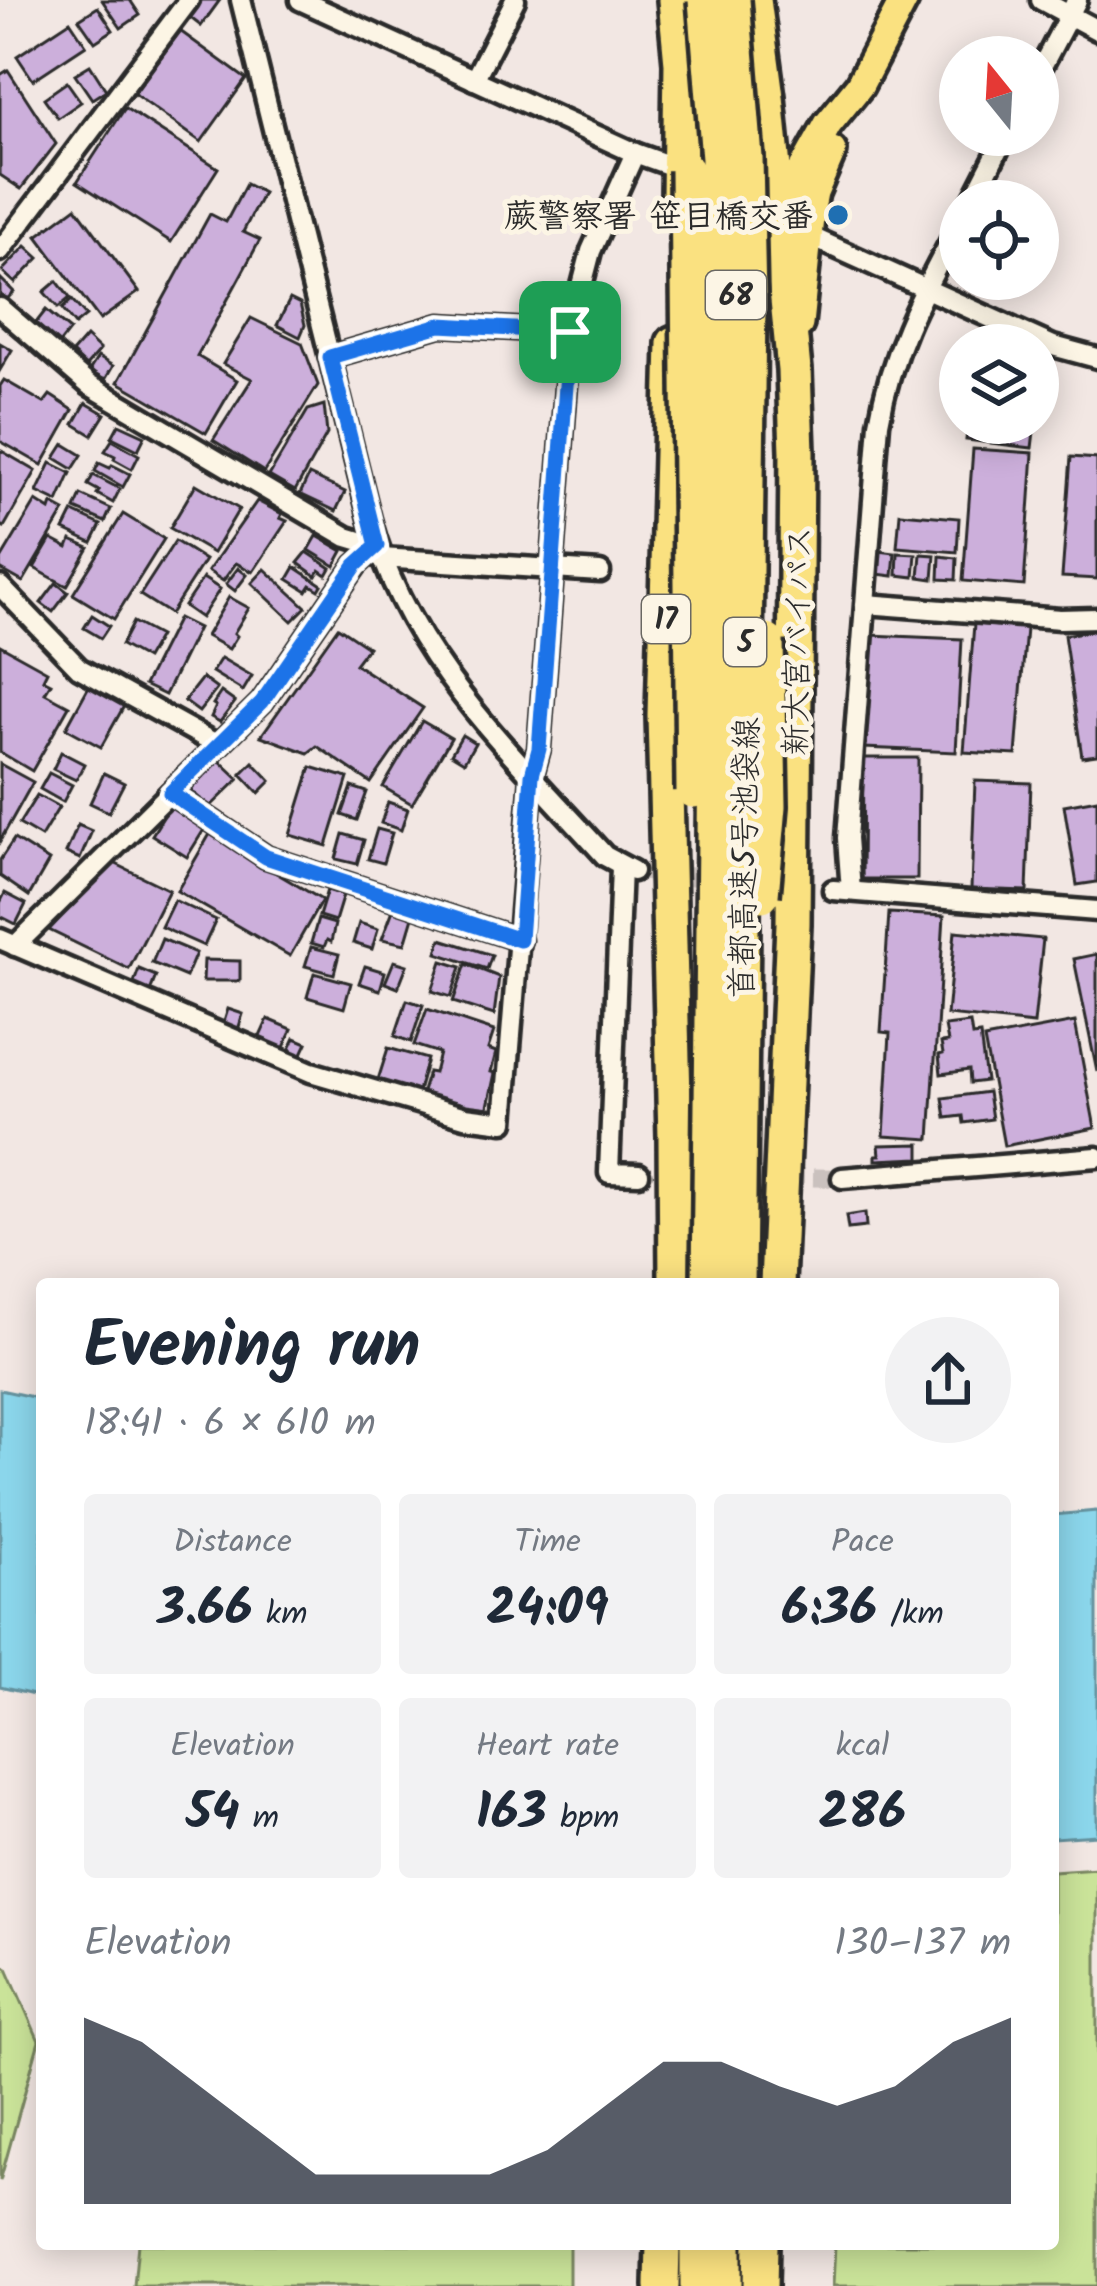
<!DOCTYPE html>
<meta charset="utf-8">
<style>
:root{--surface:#fff;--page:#f2f2f3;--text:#1f2937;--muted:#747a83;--accent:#111827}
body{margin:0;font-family:Kalam,"Klee One",sans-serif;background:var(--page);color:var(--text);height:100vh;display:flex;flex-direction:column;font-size:45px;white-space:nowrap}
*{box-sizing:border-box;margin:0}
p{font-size:39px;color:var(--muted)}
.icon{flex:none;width:66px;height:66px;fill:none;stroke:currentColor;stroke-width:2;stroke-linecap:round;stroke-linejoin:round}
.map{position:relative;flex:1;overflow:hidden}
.sheet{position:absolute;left:36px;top:1278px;width:1023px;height:972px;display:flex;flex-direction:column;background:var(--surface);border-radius:12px;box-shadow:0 6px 30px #0003}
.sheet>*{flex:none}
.needle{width:78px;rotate:342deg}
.buttons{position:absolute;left:939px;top:36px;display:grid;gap:24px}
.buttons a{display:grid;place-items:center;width:120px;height:120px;border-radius:50%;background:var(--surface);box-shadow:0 6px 30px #0003;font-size:60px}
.pin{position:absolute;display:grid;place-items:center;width:102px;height:102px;color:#fff;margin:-51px;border-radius:24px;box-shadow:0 6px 18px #0006}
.round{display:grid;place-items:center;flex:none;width:126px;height:126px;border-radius:63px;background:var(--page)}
.headline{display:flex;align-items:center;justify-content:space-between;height:204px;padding:0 48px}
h1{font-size:66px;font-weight:600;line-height:90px}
.figures{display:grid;grid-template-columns:repeat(3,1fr);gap:18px;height:204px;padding:12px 48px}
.figures div{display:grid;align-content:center;border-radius:12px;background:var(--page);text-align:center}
.figures b{font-size:51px;font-weight:600}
.figures small{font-size:33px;font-weight:400}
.figures p{font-size:33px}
.chart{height:336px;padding:24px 48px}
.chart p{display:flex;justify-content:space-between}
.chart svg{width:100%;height:216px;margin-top:12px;fill:var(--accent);opacity:.7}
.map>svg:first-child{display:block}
.green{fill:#cae399;stroke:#7a8762;stroke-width:3}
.water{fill:#8bd6eb;stroke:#65929e;stroke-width:3}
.building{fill:#ccafdb;stroke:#2b2b2b;stroke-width:3}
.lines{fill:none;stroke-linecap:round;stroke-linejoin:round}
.street-tunnel{stroke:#cac1be;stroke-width:18;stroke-dasharray:18 9;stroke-linecap:butt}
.street-casing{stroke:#2b2b2b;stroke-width:27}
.primary-casing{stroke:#2b2b2b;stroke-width:36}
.highway-casing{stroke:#2b2b2b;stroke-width:42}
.street{stroke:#fcf5e5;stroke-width:18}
.primary{stroke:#fae180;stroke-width:27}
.highway{stroke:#fae180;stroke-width:33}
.highway-bridge-casing{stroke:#2b2b2b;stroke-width:42;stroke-linecap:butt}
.highway-bridge{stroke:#fae180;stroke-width:33}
.route-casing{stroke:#fff;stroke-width:24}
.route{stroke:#1a73e8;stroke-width:15}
.poi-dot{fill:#1f6fb2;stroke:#fcf5e5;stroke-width:4.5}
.labels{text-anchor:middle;stroke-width:10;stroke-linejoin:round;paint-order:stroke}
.shield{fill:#fcf5e5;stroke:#6a6863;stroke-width:3}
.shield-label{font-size:30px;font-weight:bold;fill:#2b2b2b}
.poi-label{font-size:33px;font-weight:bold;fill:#2b2b2b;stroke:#fcf5e5;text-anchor:end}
.street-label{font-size:33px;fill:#2b2b2b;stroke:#fcf5e5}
</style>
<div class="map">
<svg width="1097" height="2286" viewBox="0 0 1097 2286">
<rect width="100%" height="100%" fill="#f2e7e3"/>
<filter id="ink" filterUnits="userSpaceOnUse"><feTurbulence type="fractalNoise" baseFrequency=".00833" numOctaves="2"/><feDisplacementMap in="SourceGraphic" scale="24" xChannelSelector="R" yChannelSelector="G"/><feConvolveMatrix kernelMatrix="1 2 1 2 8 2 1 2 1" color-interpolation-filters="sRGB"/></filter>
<g filter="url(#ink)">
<g class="green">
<path d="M1097 1868V2286H833L835 2244H1053V1871Z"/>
<path d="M0 1964 7 1968 39 2041 0 2181Z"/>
<path d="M138 2244H569V2286H134Z"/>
</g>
<g class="water">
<path d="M0 1390 42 1399V1697L0 1687Z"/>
<path d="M1097 1511V1835L1053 1838V1515Z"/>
</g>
<g class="building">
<path d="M102 0H130L140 15 121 28Z"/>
<path d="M200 0H220L201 26 188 16Z"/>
<path d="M98 7 113 30 95 42 79 19Z"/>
<path d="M70 21 86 45 33 80 17 56Z"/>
<path d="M180 31 246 79 201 142 134 94Z"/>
<path d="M90 65 106 90 92 99 75 74Z"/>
<path d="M8 70 56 144 21 189 0 175V75Z"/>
<path d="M67 82 81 102 58 118 44 98Z"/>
<path d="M125 108 218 168 171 242 77 182Z"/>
<path d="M246 184 263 193 243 232 260 240 197 356 237 380 206 433 118 382 210 214 226 222Z"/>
<path d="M76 207 139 292 100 320 37 236Z"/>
<path d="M26 246 39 258 15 283 2 271Z"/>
<path d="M0 278 14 292 6 300 0 294Z"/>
<path d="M57 281 70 298 58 308 44 292Z"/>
<path d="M290 299 300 304 305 325 300 337 277 325Z"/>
<path d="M72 300 86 316 75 325 62 309Z"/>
<path d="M46 310 70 330 59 344 35 324Z"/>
<path d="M251 318 302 343 318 385 264 472 213 440 252 379 223 364Z"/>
<path d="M86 337 100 350 86 366 72 353Z"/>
<path d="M0 343 12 350 0 370Z"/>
<path d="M98 357 113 366 105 380 89 371Z"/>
<path d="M4 380 44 403 50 395 73 410 42 465 0 441V386Z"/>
<path d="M86 403 105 414 92 435 74 424Z"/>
<path d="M324 405 327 434 295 491 269 476 308 410Z"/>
<path d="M968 423H1035L1032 448 966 440Z"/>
<path d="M119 424 145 436 138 450 112 437Z"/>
<path d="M112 440 139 455 132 469 114 459 115 456 105 451Z"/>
<path d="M64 444 82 455 73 469 55 458Z"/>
<path d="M973 449 1033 453 1024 586 963 581Z"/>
<path d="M0 450 36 471 4 527 0 525Z"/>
<path d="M1071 457 1097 459V579L1062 577Z"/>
<path d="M51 463 71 473 58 502 37 492Z"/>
<path d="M99 463 110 468 112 465 130 474 123 487 95 471Z"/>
<path d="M93 475 120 489 113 503 97 494 99 491 88 485Z"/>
<path d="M309 475 345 492 336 511 300 494Z"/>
<path d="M196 484 239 509 213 553 170 528Z"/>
<path d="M81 495 111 509 105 522 75 509Z"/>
<path d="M36 501 50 510 52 504 65 511 23 582 0 569V561Z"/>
<path d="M257 501 282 514 280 518 287 521 253 572 236 563 223 581 208 571Z"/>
<path d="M73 512 101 525 92 543 64 530Z"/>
<path d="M900 513 959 518 957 552 897 547Z"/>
<path d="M123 514 164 539 114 619 73 594Z"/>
<path d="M317 536 343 551 335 566 309 550Z"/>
<path d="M51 539 68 548 71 540 89 548 67 586 34 568Z"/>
<path d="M175 541 205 560 170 614 140 595Z"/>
<path d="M879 551 895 553 893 576 877 574Z"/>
<path d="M307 552 331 568 327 575 320 570 316 576 298 563Z"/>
<path d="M898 553 916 554 914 577 897 575Z"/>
<path d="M921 554 935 555 933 579 919 577Z"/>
<path d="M940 556 957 558 956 580 939 579Z"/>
<path d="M295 567 322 585 319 590 311 585 307 591 288 579Z"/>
<path d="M238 568 247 575 235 591 226 584Z"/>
<path d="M265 569 306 607 292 621 252 583Z"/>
<path d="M203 578 220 589 201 618 184 606Z"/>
<path d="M56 583 68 592 53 612 41 603Z"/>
<path d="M229 597 249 608 234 633 237 636 229 649 206 636Z"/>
<path d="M92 615 109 626 101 638 84 628Z"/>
<path d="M178 618 198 628 165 695 144 685Z"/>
<path d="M133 622 159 636 146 659 121 645Z"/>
<path d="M974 624 1026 628 1016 755 964 752Z"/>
<path d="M338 627 368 647 355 664 423 708 371 783 317 746 308 753 261 736Z"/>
<path d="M1097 630V755L1082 757 1064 635Z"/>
<path d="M870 635 962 639 956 752 864 748Z"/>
<path d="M0 645 47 671 43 679 51 683 45 693 69 706 32 771 0 752Z"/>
<path d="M221 658 252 676 243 691 212 672Z"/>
<path d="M202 678 217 689 199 712 184 701Z"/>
<path d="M89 686 124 706 101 747 66 728Z"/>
<path d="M221 692 235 702 220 722 211 717 216 706 213 704Z"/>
<path d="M422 721 451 738 412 804 383 787Z"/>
<path d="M462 735 475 743 464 762 451 754Z"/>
<path d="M61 752 84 764 76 780 53 769Z"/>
<path d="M863 758H918L917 879H862Z"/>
<path d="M218 759 239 779 209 808 189 788Z"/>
<path d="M253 762 271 781 259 793 241 774Z"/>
<path d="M0 764 33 782 0 841Z"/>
<path d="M311 767 348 778 327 846 290 835Z"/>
<path d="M49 773 72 785 63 802 40 789Z"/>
<path d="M104 773 124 783 109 812 90 803Z"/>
<path d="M975 781 1031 783 1027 891 971 889Z"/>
<path d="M352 787 367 792 357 820 342 815Z"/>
<path d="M37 795 59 807 41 837 19 824Z"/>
<path d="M1097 799V882L1077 885 1064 805Z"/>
<path d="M388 802 408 809 401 830 381 823Z"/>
<path d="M170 806 205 828 187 857 152 835Z"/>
<path d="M78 825 92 831 80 859 66 853Z"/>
<path d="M377 829 392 833 383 863 368 859Z"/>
<path d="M210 834 322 900 290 956 177 891Z"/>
<path d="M343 834 364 840 357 864 336 859Z"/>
<path d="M14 839 49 861 29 896 0 876V860Z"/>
<path d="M112 862 169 890 129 969 49 930Z"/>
<path d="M327 890 343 895 335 921 319 916Z"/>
<path d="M5 893 26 904 16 924 0 916V903Z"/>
<path d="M174 900 216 920 204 946 161 927Z"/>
<path d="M393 910 413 917 405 944 382 939Z"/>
<path d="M889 913 944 916 930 1139 884 1136 890 1033 881 1032Z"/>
<path d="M318 919 335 924 331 942 327 940 324 947 311 943Z"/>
<path d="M359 923 378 929 372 949 353 943Z"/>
<path d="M955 931 1043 939 1034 1024 947 1015Z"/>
<path d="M162 939 196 953 186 977 152 963Z"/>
<path d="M441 939 492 955 487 969 437 953Z"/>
<path d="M311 947 339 954 334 974 305 966Z"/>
<path d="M1097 954V1072L1074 959Z"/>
<path d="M204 960 240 961V981H203Z"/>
<path d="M394 961 407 965 398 988 385 983Z"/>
<path d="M442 961 461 967 451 997 432 991Z"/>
<path d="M466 964 499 977 494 1015 453 1002Z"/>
<path d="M365 966 385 972 380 990 359 983Z"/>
<path d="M139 969 156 976 149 994 132 988Z"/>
<path d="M314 973 351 983 344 1008 307 997Z"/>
<path d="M407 1000 423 1005 411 1042 395 1036Z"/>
<path d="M228 1009 243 1014 237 1033 222 1028Z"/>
<path d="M427 1009 494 1031 488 1049 496 1052 491 1072 495 1073 487 1111 421 1095 428 1072 434 1073 439 1053 414 1045Z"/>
<path d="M268 1019 292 1029 282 1052 258 1041Z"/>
<path d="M1075 1022 1095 1128 1004 1146 984 1039Z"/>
<path d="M970 1023 972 1036 980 1035 986 1081 970 1083 969 1070 941 1074 939 1055 943 1054 941 1043 948 1042 945 1026Z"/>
<path d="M295 1038 307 1043 300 1058 288 1053Z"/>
<path d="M388 1048 427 1059 417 1095 377 1083Z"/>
<path d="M988 1092 992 1119 964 1123 963 1116 946 1118 943 1098Z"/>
<path d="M920 1144V1158L876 1160V1155H880L879 1145Z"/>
<path d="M865 1213 866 1227 848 1229 846 1216Z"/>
</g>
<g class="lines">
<g class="street-tunnel">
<path d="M633 871 720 879"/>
<path d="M732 1176 842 1178"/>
</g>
<g class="street-casing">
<g id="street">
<path d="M241 0 370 519C408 659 511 752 605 856L633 871"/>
<path d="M300 0 635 153 680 169"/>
<path d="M1041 0 1097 30"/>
<path d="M1038 74 1077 0"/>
<path d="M474 80 515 0"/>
<path d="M972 201 1006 135"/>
<path d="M807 235 1053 346 1097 358"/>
<path d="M0 251 189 0"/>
<path d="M0 308 89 385 347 537 377 546"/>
<path d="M330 357 440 325 570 332"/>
<path d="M381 558 600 572"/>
<path d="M0 586 79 668 218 745"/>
<path d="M866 604 1060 619 1097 618"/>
<path d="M170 793 266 857 520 940"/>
<path d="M621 867 609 1173 639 1174"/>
<path d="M833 890 1097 911"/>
<path d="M851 891 847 838 879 423C892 346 924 291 960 223"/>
<path d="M0 939 311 1072 465 1117 504 1122 532 775 539 749 570 332 591 251 635 153"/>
<path d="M15 946 262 702 356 565 377 546"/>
<path d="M842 1178 1097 1157"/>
</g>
</g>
<g class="primary-casing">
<g id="primary">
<path d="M775 219 828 124 859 86 904 0"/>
<path d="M799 324 811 208 814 193 832 151"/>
</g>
</g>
<g class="highway-casing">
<g id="highway">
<path d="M675 0 681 63 679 196"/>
<path d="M754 0 767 97 794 370 797 452 793 924 777 1284"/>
<path d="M674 343 664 715 675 1137 676 1284"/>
<path d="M662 2286 663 2244"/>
<path d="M697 2286V2244"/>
<path d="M725 2286V2244"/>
<path d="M760 2286 761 2244"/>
</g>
</g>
<use href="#street" class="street"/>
<use href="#primary" class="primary"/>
<use href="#highway" class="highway"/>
<g class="highway-bridge-casing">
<g id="highway-bridge">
<path d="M705 0 718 159 720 302 709 1284"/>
<path d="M733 0 746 158 749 301 738 1284"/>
<path d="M687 170 693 791"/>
<path d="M762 895 770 806 767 641"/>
</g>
</g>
<use href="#highway-bridge" class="highway-bridge"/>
</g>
</g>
<g class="lines" filter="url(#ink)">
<g class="route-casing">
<path id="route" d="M440 325 570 332 539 749 532 775 520 940 266 857 170 793 262 702 356 565 377 546 330 357Z"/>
</g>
<use href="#route" class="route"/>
</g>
<circle class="poi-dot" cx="838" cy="215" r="12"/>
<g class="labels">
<g class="shield">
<rect x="706" y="271" width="60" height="48" rx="9"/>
<rect x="642" y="595" width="48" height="48" rx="9"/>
<rect x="724" y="618" width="42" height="48" rx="9"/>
</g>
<g class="shield-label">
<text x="736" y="305">68</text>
<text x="666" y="629">17</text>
<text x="745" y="652">5</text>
</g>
<g class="poi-label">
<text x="814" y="227">蕨警察署 笹目橋交番</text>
</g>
<g class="street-label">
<text transform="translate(796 641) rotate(-89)" y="12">新大宮バイパス</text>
<text transform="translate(743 858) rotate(-89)" y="12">首都高速5号池袋線</text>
</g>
</g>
</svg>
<div class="buttons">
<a><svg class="needle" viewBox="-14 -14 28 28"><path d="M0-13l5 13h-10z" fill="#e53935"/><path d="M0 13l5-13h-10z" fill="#747a83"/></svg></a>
<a><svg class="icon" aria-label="locate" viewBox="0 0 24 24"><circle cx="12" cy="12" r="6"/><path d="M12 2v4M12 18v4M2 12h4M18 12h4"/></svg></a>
<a><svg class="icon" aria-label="layers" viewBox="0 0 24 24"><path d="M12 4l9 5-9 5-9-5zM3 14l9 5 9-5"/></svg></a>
</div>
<div class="pin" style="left:570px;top:332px;background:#1e9e55"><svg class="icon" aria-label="arrive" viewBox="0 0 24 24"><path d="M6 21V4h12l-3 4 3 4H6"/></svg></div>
<section class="sheet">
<div class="headline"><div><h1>Evening run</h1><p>18:41 · 6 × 610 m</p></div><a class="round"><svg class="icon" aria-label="share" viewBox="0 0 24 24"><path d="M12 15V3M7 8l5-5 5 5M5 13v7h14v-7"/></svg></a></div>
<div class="figures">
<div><p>Distance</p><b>3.66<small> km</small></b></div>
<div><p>Time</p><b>24:09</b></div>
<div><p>Pace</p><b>6:36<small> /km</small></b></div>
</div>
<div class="figures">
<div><p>Elevation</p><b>54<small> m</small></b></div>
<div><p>Heart rate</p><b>163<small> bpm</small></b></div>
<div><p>kcal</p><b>286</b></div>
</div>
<div class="chart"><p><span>Elevation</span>130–137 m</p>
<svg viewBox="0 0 160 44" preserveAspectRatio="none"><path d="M0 44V6L10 11L20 20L30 29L40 38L50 38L60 38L70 38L80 33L90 24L100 15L110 15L120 20L130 24L140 20L150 11L160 6V44z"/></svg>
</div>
</section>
</div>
